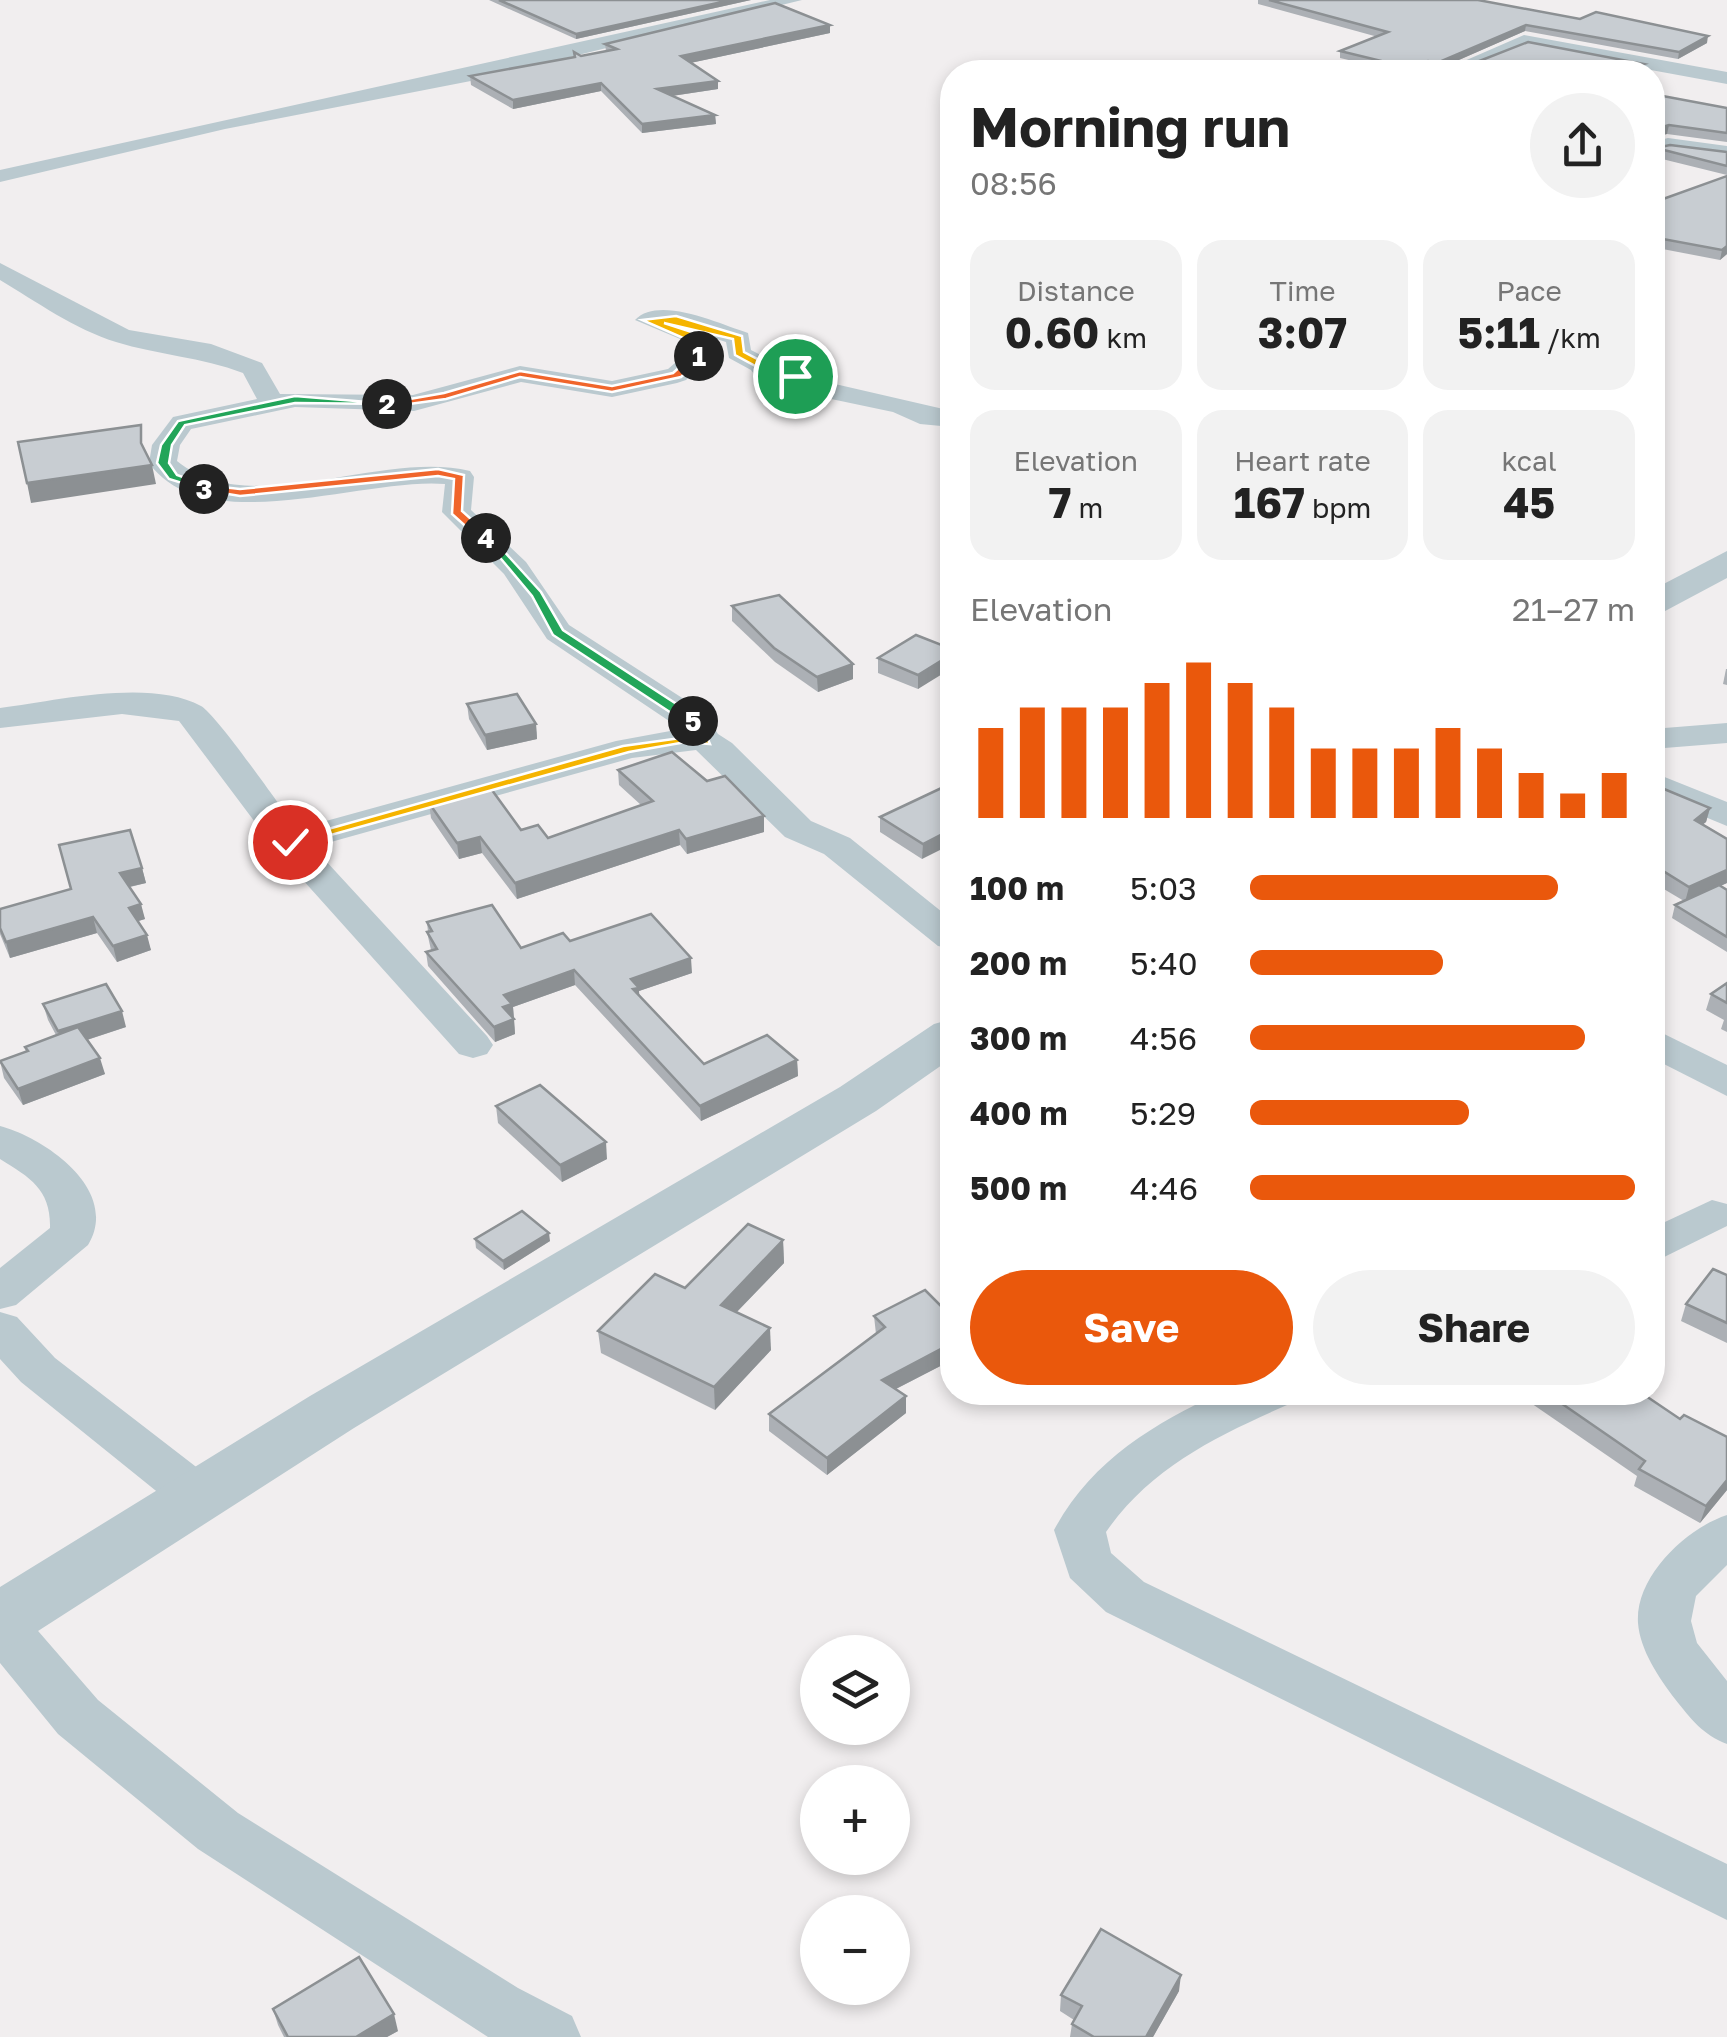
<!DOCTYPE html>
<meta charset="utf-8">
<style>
:root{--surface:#fff;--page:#f2f2f2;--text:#222;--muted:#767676;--accent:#ea580c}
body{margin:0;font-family:"Golos Text",sans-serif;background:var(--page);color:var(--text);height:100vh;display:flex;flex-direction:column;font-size:38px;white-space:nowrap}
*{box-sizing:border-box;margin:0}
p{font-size:32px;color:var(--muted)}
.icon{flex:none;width:55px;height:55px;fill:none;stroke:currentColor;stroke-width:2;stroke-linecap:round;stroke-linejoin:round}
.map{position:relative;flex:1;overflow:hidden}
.sheet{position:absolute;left:940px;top:60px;width:725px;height:1345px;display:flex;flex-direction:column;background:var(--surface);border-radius:40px;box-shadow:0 5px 15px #0003}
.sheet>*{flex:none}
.controls{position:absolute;left:800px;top:1635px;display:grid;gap:20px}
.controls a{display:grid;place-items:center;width:110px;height:110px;border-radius:50%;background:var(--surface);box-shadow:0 5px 15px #0003;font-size:50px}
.pin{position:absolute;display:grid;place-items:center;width:85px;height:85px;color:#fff;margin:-42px;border:5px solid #fff;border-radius:50%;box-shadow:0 2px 10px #0007}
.km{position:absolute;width:50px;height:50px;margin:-25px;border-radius:50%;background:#222;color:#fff;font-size:28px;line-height:50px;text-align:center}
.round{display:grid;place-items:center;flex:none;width:105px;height:105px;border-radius:52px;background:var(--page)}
.summary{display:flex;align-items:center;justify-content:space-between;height:170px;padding:0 30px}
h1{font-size:55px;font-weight:700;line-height:75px}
.metrics{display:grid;grid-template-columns:repeat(3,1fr);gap:15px;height:170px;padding:10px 30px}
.metrics div{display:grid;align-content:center;border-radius:25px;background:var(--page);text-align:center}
.metrics b{font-size:42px;font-weight:700}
.metrics small{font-size:28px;font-weight:400}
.metrics p{font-size:28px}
.chart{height:280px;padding:20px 30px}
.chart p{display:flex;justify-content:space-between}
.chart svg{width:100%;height:180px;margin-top:10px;stroke:var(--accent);stroke-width:6}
.button{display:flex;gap:20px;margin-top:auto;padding:20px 30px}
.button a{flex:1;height:115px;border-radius:60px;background:var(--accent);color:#fff;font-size:40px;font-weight:700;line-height:115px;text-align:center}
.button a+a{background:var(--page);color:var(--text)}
ul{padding:0 30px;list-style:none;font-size:32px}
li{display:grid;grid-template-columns:160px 120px 1fr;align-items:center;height:75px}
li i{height:25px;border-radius:12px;background:var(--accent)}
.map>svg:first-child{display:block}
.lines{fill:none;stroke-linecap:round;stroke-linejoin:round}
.minor{fill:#bac9cf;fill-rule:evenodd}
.tertiary{fill:#bac9cf;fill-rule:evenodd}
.wall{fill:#acb0b5}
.shaded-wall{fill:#8c9093}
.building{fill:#c8cdd2;stroke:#8c9093;stroke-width:2.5}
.split-1{fill:#f5b400;stroke:#fff;stroke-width:2.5}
.split-2{fill:#f0652b;stroke:#fff;stroke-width:2.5}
.split-3{fill:#22a559;stroke:#fff;stroke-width:2.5}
.split-4{fill:#f0652b;stroke:#fff;stroke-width:2.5}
.split-5{fill:#22a559;stroke:#fff;stroke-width:2.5}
.split-6{fill:#f5b400;stroke:#fff;stroke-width:2.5}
</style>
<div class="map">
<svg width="1727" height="2037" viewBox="0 0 1727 2037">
<rect width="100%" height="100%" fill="#f1eeef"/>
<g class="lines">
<g class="minor">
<path d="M770 0H802L481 79 225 129 0 182V170Z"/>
<path d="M1524 35 1727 72V84L1526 47 1464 72H1439Z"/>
<path d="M1668 138 1727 146V158L1668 150 1652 154V142Z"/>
<path d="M0 263 129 330 211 344 262 363 280 394 413 395 520 366 612 381 668 369 690 350 685 341 635 320C659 295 719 324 748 333L751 350 770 360 776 369 810 371 835 384 952 411V427L920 424 893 412 817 396 803 386 759 381 751 370 729 358 726 342 707 336 717 351 686 380 677 383 612 397 521 382 414 411 295 407 191 429 180 445 177 461C251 522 381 449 470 471L474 477 471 510 526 562 569 625 704 712 718 734 732 743 811 821 850 838 952 920V949L938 946 824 854 785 837 696 750 632 758 313 847 487 1036 493 1045 487 1054 473 1058 459 1054 276 850 179 721 122 714 0 728V708C55 701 150 678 201 706 217 715 281 808 297 829L616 741 681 729 547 639 504 574 442 512 445 484C364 477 205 541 149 463L152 445 173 417 257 399 243 373C201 357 158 355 116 342 74 329 37 302 0 280Z"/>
<path d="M1727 723V743L1652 749V729Z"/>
<path d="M1652 772 1727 802V826L1652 795Z"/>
<path d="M1652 1028 1727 1065V1096L1652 1058Z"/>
<path d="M0 1126C45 1138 121 1190 88 1245L16 1305 0 1309V1268L50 1228C51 1190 31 1178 0 1159Z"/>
<path d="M1712 1200 1727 1204V1226L1652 1263V1228Z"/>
<path d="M0 1312 17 1317 55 1358 217 1483 224 1497 217 1511 199 1517 181 1511 21 1382 0 1359Z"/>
<path d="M1222 1392H1294L1287 1405C1217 1436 1151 1467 1106 1532L1111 1553 1144 1582 1727 1864V1920L1106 1612 1070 1578 1054 1530C1091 1461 1153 1424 1222 1392Z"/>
<path d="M1727 1515V1565L1696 1596 1691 1621 1697 1643 1727 1681V1744C1703 1735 1691 1719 1675 1699 1659 1678 1640 1650 1638 1623 1635 1576 1687 1528 1727 1515Z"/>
<path d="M0 1603 19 1609 98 1700 238 1813 518 1988 572 2016 581 2037H488L198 1849 58 1734 0 1663Z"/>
</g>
<g class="tertiary">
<path d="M1727 551V578L1652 618V590Z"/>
<path d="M952 1019V1058L876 1111 354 1428 24 1640 0 1648V1587L310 1396 840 1087 934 1024Z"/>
</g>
</g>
<g class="wall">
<path d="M489 0H751L576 39Z"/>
<path d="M1258 0H1478L1707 43 1678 59 1525 31 1436 70 1427 68 1414 72H1400L1340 58V51L1378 37 1258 4Z"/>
<path d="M830 25V33L690 63 718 81V89L672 96 715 115 716 124 642 133 601 91 513 109 471 85 470 76 574 57V52L581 56 606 51 605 44Z"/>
<path d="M1644 64 1642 72H1463L1464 67Z"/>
<path d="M1652 94 1727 108V142L1667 134Z"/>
<path d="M1656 148 1727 152V175L1654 157Z"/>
<path d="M1727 176V254L1720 260 1652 247V203Z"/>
<path d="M732 606 853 679 818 692 775 662 732 621Z"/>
<path d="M952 649 918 689 878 673V658Z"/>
<path d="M1726 669H1727V685L1723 684Z"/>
<path d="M467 704 536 724 537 739 487 750 469 719Z"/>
<path d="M618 770 764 832 687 854 680 845 517 899 482 853 459 859 431 818 429 803 548 838 641 805 619 785Z"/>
<path d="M950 784 922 859 880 832V817Z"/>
<path d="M1652 784 1710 808 1706 822 1703 824 1727 839V883L1720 886 1727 890V952L1672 918 1675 905 1684 901 1652 882Z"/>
<path d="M142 868 146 883 130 887 145 919 138 921 151 950 117 962 97 933 10 958 0 934V909Z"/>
<path d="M427 922 521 948 570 941 692 973 639 991V996L704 1064 797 1060 798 1076 701 1121 575 985 513 1007 515 1034 495 1042 428 966 426 952 431 950 427 932H428Z"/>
<path d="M1727 983V1032L1721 1029 1724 1020 1706 1010 1711 994Z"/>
<path d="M43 1004 126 1027 87 1040 105 1074 23 1105 4 1078 0 1061 26 1052 25 1047 56 1035 48 1020Z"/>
<path d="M496 1106 607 1159 562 1182 498 1123Z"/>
<path d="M475 1239 550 1241 504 1270 476 1248Z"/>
<path d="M783 1240 784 1263 737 1312 771 1350 715 1410 601 1353 598 1331Z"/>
<path d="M1727 1275V1343L1681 1321 1686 1304Z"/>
<path d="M874 1316 952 1317V1360L896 1389 906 1396V1413L827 1475 769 1431V1414L876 1334Z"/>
<path d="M1526 1392H1640L1727 1490 1700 1523 1634 1486 1637 1476 1525 1399Z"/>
<path d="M1179 1991 1153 2037H1070L1072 2024 1074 2020 1060 2011 1061 1995Z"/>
<path d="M273 2009 398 2031 387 2037H284L278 2025Z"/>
</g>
<g class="shaded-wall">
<path d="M731 0H751L576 39V34Z"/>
<path d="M830 25V33L681 65V56Z"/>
<path d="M1526 25 1525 31 1436 70 1437 63Z"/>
<path d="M1708 36 1707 43 1678 59 1679 52Z"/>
<path d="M1428 61 1427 68 1414 72H1409L1410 68Z"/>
<path d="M1644 64 1642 72H1620Z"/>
<path d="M718 81V89L658 98 657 89Z"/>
<path d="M601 83V91L513 109V100Z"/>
<path d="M715 115 716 124 642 133V124Z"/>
<path d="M1669 125 1667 134 1652 139V130Z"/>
<path d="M1727 246V254L1720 260 1722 250Z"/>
<path d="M152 465 156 484 31 503 27 483Z"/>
<path d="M952 654V668L918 689V675Z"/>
<path d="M853 664V679L818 692 817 677Z"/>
<path d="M536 724 537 739 487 750 485 735Z"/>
<path d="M1710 808 1706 822 1691 834 1695 820Z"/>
<path d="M764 816V832L687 854 686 839Z"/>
<path d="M952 829V844L922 859 923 844Z"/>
<path d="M679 830 680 845 517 899 515 883Z"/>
<path d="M480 837 482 853 459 859 457 843Z"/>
<path d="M142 868 146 883 124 888 120 873Z"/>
<path d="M1727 870V883L1685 902 1689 887Z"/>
<path d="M141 904 145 919 132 923 129 908Z"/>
<path d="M93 917 97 933 10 958 6 942Z"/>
<path d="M147 935 151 950 117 962 113 946Z"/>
<path d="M691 958 692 973 639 991 640 1003 634 1004 631 979Z"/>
<path d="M574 970 575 985 513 1007 514 1019 503 1007 504 995Z"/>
<path d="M122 1011 126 1027 62 1048 58 1031Z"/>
<path d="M514 1019 515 1034 495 1042 494 1027Z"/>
<path d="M100 1058 105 1074 23 1105 18 1089Z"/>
<path d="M797 1060 798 1076 701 1121 700 1106Z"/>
<path d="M606 1142 607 1159 562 1182 560 1165Z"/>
<path d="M1659 1152 1654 1169 1652 1170V1157Z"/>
<path d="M549 1233 550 1241 504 1270 503 1261Z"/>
<path d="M783 1240 784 1263 722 1327 721 1305Z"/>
<path d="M770 1328 771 1350 715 1410 714 1387Z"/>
<path d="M952 1343V1360L882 1396V1380Z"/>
<path d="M906 1396V1413L827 1475V1458Z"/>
<path d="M1727 1480V1490L1700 1523 1706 1506Z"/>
<path d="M1181 1975 1179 1991 1153 2037H1146Z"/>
<path d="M394 2014 398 2031 387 2037H356Z"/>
</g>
<g class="building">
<path d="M499 0H731L576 34Z"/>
<path d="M1269 0H1478L1580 19 1596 12 1708 36 1679 52 1526 25 1437 63 1428 61 1410 68 1340 51 1388 32Z"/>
<path d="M775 3 830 25 681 56 718 81 657 89 715 115 642 124 601 83 513 100 470 76 575 57 574 52 581 56 617 49 605 44Z"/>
<path d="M1528 42 1644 64 1620 72H1488L1464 67Z"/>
<path d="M1652 94 1727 108V133L1669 125 1652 130Z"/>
<path d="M1670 145 1727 152V166L1656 148Z"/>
<path d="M1727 176V246L1722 250 1652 237V203Z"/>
<path d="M141 425V443L152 465 27 483 18 442Z"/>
<path d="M779 595 853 664 817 677 774 648 732 606Z"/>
<path d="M916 635 952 649V654L918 675 878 658Z"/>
<path d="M517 694 536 724 485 735 467 704Z"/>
<path d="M672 752 707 781 725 776 764 816 686 839 679 830 515 883 480 837 457 843 429 803 489 786 521 830 538 825 548 838 653 801 618 770Z"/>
<path d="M950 784 952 785V829L923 844 880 817Z"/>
<path d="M1652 784 1710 808 1695 820 1727 839V870L1689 887 1652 864Z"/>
<path d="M130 830 142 868 120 873 141 904 129 908 147 935 113 946 93 917 6 942 0 928V909L71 889 59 845Z"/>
<path d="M1719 885 1727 890V937L1675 905Z"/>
<path d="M492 905 521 948 563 933 570 941 651 914 691 958 631 979 639 988 633 989 704 1064 767 1035 797 1060 700 1106 574 970 504 995 512 1004 503 1007 514 1019 494 1027 426 952 437 949 427 932 432 931 427 922Z"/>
<path d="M1727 983V1003L1711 994Z"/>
<path d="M106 984 122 1011 58 1031 43 1004Z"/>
<path d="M78 1027 100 1058 18 1089 0 1061 28 1051 25 1047Z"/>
<path d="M540 1085 606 1142 560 1165 496 1106Z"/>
<path d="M522 1211 549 1233 503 1261 475 1239Z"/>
<path d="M748 1224 783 1240 721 1305 770 1328 714 1387 598 1331 655 1274 685 1288Z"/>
<path d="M1713 1269 1727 1275V1323L1686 1304Z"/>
<path d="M925 1290 952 1317V1343L882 1380 906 1396 827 1458 769 1414 885 1327 874 1316Z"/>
<path d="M1545 1392H1640L1680 1419 1684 1415 1727 1437V1480L1706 1506 1639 1469 1645 1461Z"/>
<path d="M1101 1929 1181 1975 1146 2037H1094L1072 2024 1082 2006 1061 1995Z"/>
<path d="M359 1957 394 2014 356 2037H288L273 2009Z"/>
</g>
<path class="split-1" d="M676 316 742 336 744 352 765 363 771 373 800 376 765 378 757 367 735 355 733 339 664 323 698 334 706 342 704 356 695 358 697 344 642 320Z"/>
<path class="split-2" d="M695 353 704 356 681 377 612 392 520 377 446 399 387 407 381 404 444 393 520 371 612 386 673 373Z"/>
<path class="split-3" d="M295 396 392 404 295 403 185 425 172 445 169 463 177 475 208 486V491L169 479 157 463 161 445 178 421Z"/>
<path class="split-4" d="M438 469 464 475 462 511 490 536V541H482L452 514 454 479 438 476 240 496 198 489 204 485 240 489Z"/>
<path class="split-5" d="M482 536H490L541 592 563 630 698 718V724H688L553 635 532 596Z"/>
<path class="split-6" d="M693 717 700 721 710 744 686 742 629 752 295 845 282 842 623 746 695 736 686 721Z"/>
</svg>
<div class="controls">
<a><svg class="icon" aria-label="layers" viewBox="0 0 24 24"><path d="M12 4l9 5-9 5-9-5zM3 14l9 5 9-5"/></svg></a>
<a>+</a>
<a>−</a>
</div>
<div class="pin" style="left:795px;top:376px;background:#1e9e55"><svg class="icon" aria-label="arrive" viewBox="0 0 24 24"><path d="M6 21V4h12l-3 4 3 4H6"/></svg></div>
<div class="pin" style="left:290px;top:842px;background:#d93025"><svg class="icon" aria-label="check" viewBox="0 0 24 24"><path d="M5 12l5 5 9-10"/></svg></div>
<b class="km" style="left:699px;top:356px">1</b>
<b class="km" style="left:387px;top:404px">2</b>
<b class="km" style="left:204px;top:489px">3</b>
<b class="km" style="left:486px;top:538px">4</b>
<b class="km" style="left:693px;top:721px">5</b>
<section class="sheet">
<div class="summary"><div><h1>Morning run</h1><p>08:56</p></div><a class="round"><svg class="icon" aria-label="share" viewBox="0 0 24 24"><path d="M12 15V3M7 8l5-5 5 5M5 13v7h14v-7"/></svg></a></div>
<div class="metrics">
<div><p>Distance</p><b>0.60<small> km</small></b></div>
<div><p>Time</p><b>3:07</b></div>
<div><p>Pace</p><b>5:11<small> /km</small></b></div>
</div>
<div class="metrics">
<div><p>Elevation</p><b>7<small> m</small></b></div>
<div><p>Heart rate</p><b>167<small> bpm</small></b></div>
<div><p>kcal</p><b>45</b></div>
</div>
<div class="chart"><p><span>Elevation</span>21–27 m</p>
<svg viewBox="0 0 160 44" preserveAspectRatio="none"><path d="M5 44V22M15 44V17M25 44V17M35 44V17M45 44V11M55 44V6M65 44V11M75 44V17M85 44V27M95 44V27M105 44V27M115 44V22M125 44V27M135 44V33M145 44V38M155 44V33"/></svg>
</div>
<ul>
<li><b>100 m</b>5:03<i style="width:80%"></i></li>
<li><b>200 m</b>5:40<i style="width:50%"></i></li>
<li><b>300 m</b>4:56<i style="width:87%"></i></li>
<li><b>400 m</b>5:29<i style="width:57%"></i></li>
<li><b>500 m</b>4:46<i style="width:100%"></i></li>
</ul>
<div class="button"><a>Save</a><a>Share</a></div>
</section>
</div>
